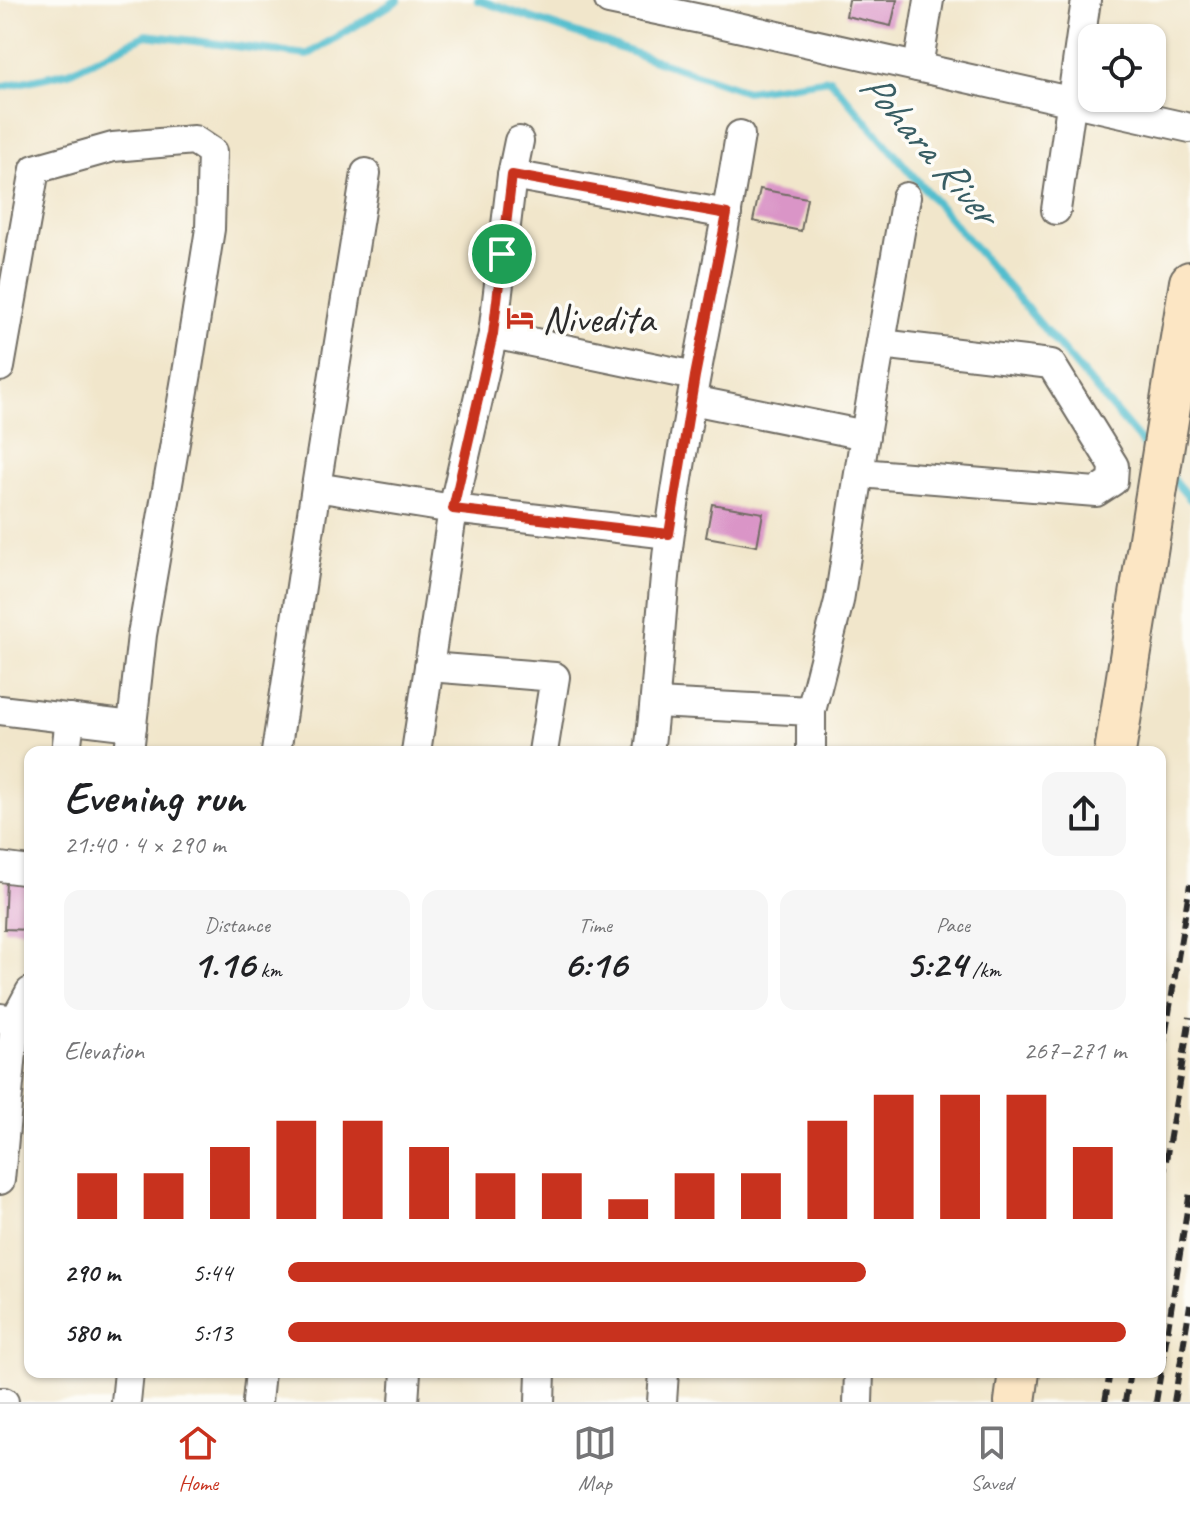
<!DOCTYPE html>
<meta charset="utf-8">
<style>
:root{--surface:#fff;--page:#f6f6f6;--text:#202124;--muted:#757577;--line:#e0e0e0;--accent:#c8321e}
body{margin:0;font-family:Caveat,sans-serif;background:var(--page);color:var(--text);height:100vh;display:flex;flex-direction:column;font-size:30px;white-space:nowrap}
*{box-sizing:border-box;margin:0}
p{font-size:26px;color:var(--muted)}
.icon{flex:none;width:44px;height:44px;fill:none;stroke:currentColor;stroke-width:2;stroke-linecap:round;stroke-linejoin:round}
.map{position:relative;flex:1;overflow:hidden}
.details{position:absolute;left:24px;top:746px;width:1142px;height:632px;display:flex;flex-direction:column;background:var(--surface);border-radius:16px;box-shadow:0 2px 6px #0004}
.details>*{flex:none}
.tools{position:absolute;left:1078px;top:24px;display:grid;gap:16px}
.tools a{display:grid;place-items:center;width:88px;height:88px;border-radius:16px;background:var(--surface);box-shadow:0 2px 6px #0004;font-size:40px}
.pin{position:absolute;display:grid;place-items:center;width:68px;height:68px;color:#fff;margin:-34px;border:4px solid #fff;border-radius:50%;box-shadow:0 2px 8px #0007}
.round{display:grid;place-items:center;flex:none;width:84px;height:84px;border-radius:16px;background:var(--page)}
.headline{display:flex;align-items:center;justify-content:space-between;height:136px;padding:0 40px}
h1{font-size:44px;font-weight:700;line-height:60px}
.figures{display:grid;grid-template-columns:repeat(3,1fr);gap:12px;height:136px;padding:8px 40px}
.figures div{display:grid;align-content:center;border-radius:16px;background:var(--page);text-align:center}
.figures b{font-size:40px;font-weight:700}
.figures small{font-size:22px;font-weight:400}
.figures p{font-size:22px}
.chart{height:224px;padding:16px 40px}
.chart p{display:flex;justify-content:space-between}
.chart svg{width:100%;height:144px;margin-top:8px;stroke:var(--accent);stroke-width:6}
ul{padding:0 40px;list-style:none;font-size:26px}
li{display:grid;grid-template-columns:128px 96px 1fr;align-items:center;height:60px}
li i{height:20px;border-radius:10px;background:var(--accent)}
.menu{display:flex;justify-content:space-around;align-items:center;height:112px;border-top:2px solid var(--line);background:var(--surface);font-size:22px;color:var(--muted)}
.menu a{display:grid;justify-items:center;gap:4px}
.menu .active{color:var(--accent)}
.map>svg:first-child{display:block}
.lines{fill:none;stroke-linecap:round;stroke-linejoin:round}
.stream{stroke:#53bece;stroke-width:8}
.building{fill:#da95c7}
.street-casing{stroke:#706c63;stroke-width:32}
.secondary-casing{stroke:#706c63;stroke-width:44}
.street{stroke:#fff;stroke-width:28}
.secondary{stroke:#fce6c4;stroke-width:40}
.rail{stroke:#2b2b2b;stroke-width:6;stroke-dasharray:12 6;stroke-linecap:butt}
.route-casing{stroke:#fff;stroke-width:16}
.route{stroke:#c8321e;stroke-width:10}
.labels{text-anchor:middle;stroke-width:7;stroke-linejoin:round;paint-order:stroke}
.poi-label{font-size:40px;fill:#2b2b2b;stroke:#fdfcf7;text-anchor:start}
.water-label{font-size:42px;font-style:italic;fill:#395e64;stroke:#fdfcf7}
</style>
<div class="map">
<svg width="1190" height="1402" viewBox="0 0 1190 1402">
<rect width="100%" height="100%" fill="#fdfcf7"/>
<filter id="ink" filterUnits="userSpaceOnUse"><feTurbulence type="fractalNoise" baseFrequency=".0125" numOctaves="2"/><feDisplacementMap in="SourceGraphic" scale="16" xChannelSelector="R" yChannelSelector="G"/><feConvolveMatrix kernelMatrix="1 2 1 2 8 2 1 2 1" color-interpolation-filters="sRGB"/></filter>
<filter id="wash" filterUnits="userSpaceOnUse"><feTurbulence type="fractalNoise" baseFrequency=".006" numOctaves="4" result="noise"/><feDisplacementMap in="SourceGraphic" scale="32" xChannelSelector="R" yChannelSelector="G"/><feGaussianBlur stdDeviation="1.8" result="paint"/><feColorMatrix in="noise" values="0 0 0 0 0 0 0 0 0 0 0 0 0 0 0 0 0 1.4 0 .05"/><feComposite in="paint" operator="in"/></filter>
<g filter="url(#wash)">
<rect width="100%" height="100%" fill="#f1e6cb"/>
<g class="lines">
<g class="stream">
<path d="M478 0 746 91 830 79 1150 452"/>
<path d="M0 87 69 72 146 35 307 55 398 0"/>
<path d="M1172 478 1190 499"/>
</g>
</g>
<g id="blocks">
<g class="building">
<path d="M849 0H897L891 26 846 16Z"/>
<path d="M760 189 807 198 801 231 753 221Z"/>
<path d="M712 504 763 513 757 546 706 537Z"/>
<path d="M6 880 30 881V930L4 929Z"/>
</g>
</g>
</g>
<g filter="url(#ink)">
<use href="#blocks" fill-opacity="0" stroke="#706c63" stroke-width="2"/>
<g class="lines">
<g class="street-casing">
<g id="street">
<path d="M609 0 715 22 1190 128"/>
<path d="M918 67 929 0"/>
<path d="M512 175 727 214"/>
<path d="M1056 210 1086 0"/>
<path d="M493 334 512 175 519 141"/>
<path d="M0 367 35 169 113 147 194 140 212 152 210 229 188 367 142 635 129 752"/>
<path d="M692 400 865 435 839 601 811 711"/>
<path d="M865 435 906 197"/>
<path d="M860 473 1096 492 1113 481 1114 466 1051 364 881 344"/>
<path d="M316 487 366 173"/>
<path d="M429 667 555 677 543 752"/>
<path d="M656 703 811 711V752"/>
<path d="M0 710 132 726"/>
<path d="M66 752 70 718"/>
<path d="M276 752 316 487 453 509 493 334 695 376"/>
<path d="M416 752 453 509 669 534"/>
<path d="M649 752C659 679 660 605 670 533 688 399 719 268 740 135"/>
<path d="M0 867 30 871"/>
<path d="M0 1018 15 1020 30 992"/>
<path d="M0 1180 15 1020"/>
<path d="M0 1402H4"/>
<path d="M126 1402 129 1372"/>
<path d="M257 1402 260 1372"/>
<path d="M404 1402 406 1372"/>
<path d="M540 1402 541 1372"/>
<path d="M662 1402 664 1372"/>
<path d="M858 1402 859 1372"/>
</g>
</g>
<g class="secondary-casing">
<g id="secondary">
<path d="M1115 752 1190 282"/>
<path d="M1015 1402 1019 1372"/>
</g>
</g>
<use href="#street" class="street"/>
<use href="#secondary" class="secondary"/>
<g class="rail">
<path d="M1160 1068 1190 884"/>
<path d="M1160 1196 1190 1017"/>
<path d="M1105 1402 1110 1372"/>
<path d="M1125 1402 1130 1372"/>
<path d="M1156 1402 1190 1192"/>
<path d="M1174 1402 1190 1305"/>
</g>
</g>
</g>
<g class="lines" filter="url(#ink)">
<g class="route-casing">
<path id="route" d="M512 175 727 214 695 376 669 534 453 509 493 334Z"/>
</g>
<use href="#route" class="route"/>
</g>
<defs>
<g id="hotel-bare" transform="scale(2.16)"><path d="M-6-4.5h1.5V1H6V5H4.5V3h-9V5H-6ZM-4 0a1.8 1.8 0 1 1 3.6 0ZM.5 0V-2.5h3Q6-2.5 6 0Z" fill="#c8321e" stroke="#fdfcf7" stroke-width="2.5" paint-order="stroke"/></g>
</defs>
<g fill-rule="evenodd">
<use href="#hotel-bare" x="520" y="318"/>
</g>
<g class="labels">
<g class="poi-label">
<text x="542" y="332">Nivedita</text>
</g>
<g class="water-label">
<text transform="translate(930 147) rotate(49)" y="15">Pohara River</text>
</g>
</g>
</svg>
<div class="tools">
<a><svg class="icon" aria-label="locate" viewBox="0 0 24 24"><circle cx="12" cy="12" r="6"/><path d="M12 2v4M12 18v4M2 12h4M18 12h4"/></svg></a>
</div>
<div class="pin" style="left:502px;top:254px;background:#1e9e55"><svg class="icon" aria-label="arrive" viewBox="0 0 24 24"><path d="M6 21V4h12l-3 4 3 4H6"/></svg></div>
<section class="details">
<div class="headline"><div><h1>Evening run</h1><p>21:40 · 4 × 290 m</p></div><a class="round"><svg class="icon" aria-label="share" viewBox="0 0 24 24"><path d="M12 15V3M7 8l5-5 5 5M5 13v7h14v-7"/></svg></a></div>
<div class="figures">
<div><p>Distance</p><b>1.16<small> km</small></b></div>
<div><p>Time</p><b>6:16</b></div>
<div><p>Pace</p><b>5:24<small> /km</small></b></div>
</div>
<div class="chart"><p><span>Elevation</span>267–271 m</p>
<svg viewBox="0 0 160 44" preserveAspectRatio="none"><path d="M5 44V30M15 44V30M25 44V22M35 44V14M45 44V14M55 44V22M65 44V30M75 44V30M85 44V38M95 44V30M105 44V30M115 44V14M125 44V6M135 44V6M145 44V6M155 44V22"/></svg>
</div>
<ul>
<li><b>290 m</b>5:44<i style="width:69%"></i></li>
<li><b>580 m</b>5:13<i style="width:100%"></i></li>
</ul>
</section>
</div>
<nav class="menu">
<a class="active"><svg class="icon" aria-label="home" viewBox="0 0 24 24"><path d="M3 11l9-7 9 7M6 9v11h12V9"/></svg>Home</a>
<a><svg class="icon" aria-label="map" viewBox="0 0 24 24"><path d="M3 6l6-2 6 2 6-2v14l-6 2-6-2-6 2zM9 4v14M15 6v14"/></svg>Map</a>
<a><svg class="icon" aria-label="saved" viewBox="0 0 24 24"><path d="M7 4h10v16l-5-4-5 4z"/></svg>Saved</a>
</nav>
